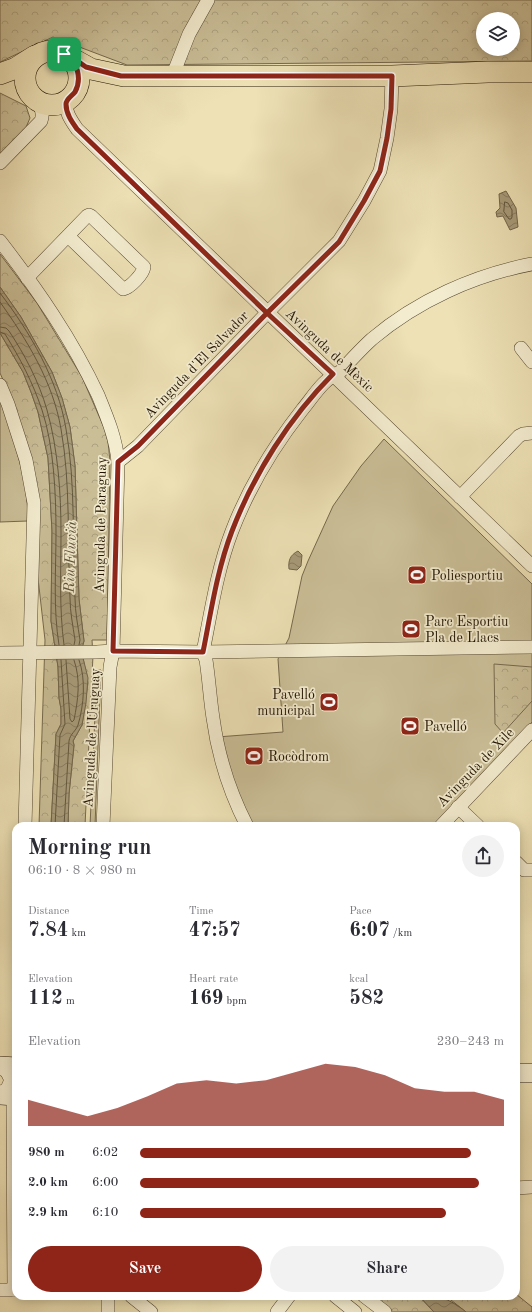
<!DOCTYPE html>
<meta charset="utf-8">
<style>
:root{--surface:#fff;--page:#f2f2f3;--text:#2b2b33;--muted:#7c7c81;--accent:#8f2418}
body{margin:0;font-family:"Old Standard TT",serif;background:var(--page);color:var(--text);height:100vh;display:flex;flex-direction:column;font-size:15px;white-space:nowrap}
*{box-sizing:border-box;margin:0}
p{font-size:13px;color:var(--muted)}
.icon{flex:none;width:22px;height:22px;fill:none;stroke:currentColor;stroke-width:2;stroke-linecap:round;stroke-linejoin:round}
.map{position:relative;flex:1;overflow:hidden}
.panel{position:absolute;left:12px;top:822px;width:508px;height:478px;display:flex;flex-direction:column;background:var(--surface);border-radius:12px;box-shadow:0 2px 10px #0003}
.panel>*{flex:none}
.fabs{position:absolute;left:476px;top:12px;display:grid;gap:8px}
.fabs a{display:grid;place-items:center;width:44px;height:44px;border-radius:50%;background:var(--surface);box-shadow:0 2px 10px #0003;font-size:20px}
.pin{position:absolute;display:grid;place-items:center;width:34px;height:34px;color:#fff;margin:-17px;border-radius:8px;box-shadow:0 2px 6px #0006}
.round{display:grid;place-items:center;flex:none;width:42px;height:42px;border-radius:21px;background:var(--page)}
.headline{display:flex;align-items:center;justify-content:space-between;height:68px;padding:0 16px}
h1{font-size:22px;font-weight:600;line-height:30px}
.figures{display:grid;grid-template-columns:repeat(3,1fr);gap:6px;height:68px;padding:4px 16px}
.figures div{display:grid;align-content:center}
.figures b{font-size:20px;font-weight:600}
.figures small{font-size:11px;font-weight:400}
.figures p{font-size:11px}
.chart{height:112px;padding:8px 16px}
.chart p{display:flex;justify-content:space-between}
.chart svg{width:100%;height:72px;margin-top:4px;fill:var(--accent);opacity:.7}
.button{display:flex;gap:8px;margin-top:auto;padding:8px 16px}
.button a{flex:1;height:46px;border-radius:24px;background:var(--accent);color:#fff;font-size:16px;font-weight:600;line-height:46px;text-align:center}
.button a+a{background:var(--page);color:var(--text)}
ul{padding:0 16px;list-style:none;font-size:13px}
li{display:grid;grid-template-columns:64px 48px 1fr;align-items:center;height:30px}
li i{height:10px;border-radius:5px;background:var(--accent)}
.map>svg:first-child{display:block}
.grass{fill:#cabe97;stroke:#76694e}
.forest{fill:url(#forest-crowns);stroke:#76694e;fill-rule:evenodd}
.water{fill:url(#water-waves);stroke:#72654a}
.lines{fill:none;stroke-linecap:round;stroke-linejoin:round}
.shore{stroke:#64583e;stroke-width:1}
.street-casing{stroke:#544730;stroke-width:14}
.secondary-casing{stroke:#211404;stroke-width:20}
.primary-casing{stroke:#211404;stroke-width:22}
.street{stroke:#f3eccf;stroke-width:13}
.secondary{stroke:#f3eccf;stroke-width:19}
.primary{stroke:#ede1b5;stroke-width:21}
.route-casing{stroke:#fff;stroke-width:8}
.route{stroke:#8f2418;stroke-width:5}
.labels{text-anchor:middle;stroke-width:3.5;stroke-linejoin:round;paint-order:stroke}
.street-label{font-size:14px;fill:#211404;stroke:#f3eccf}
.poi-label{font-size:14px;fill:#211404;stroke:#f3eccf;text-anchor:start}
.water-label{font-size:15px;font-style:italic;fill:#5e5139;stroke:#f3eccf}
</style>
<div class="map">
<svg width="532" height="1312" viewBox="0 0 532 1312">
<defs>
<pattern id="forest-crowns" width="20" height="18" patternUnits="userSpaceOnUse"><rect width="20" height="18" fill="#cabe97"/><path d="M2 6a3 3 0 1 1 6 0M12 15a3 3 0 1 1 6 0" fill="none" stroke="#ada280"/></pattern>
<pattern id="water-waves" width="16" height="10" patternUnits="userSpaceOnUse"><rect width="16" height="10" fill="#a89b79"/><path d="M0 5q4-4 8 0t8 0" fill="none" stroke="#887d61"/></pattern>
</defs>
<rect width="100%" height="100%" fill="#ede1b5"/>
<filter id="stains"><feTurbulence type="fractalNoise" baseFrequency=".005" numOctaves="4"/><feColorMatrix values="0 0 0 0 .2 0 0 0 0 .09 0 0 0 0 .02 0 0 0 .5 -.17"/></filter>
<radialGradient id="worn" r=".72"><stop offset=".6" stop-color="#630" stop-opacity="0"/><stop offset="1" stop-color="#630" stop-opacity=".3"/></radialGradient>
<g class="grass">
<path d="M0 399C13 439 28 478 28 521L0 522Z"/>
<path d="M384 439 532 584V722L434 826H247L217 737 283 732 278 659 289 638 302 576 308 561 333 506 361 466Z"/>
<path d="M97 670H101L95 826H90Z"/>
</g>
<g class="forest">
<path d="M0 0H532V61L127 65 53 37 0 62ZM483 19H513V49H483Z"/>
<path d="M0 93 26 106 30 118 24 132 0 157Z"/>
<path d="M0 254 37 303 82 377 105 430 108 442 110 461 107 640H92L93 655 85 826H68L69 794 74 745 73 741 82 725 88 683 83 658 82 648 84 641 79 599 75 466 70 427 62 398 52 372 21 317 0 287Z"/>
<path d="M0 333 23 372 31 392 38 412 48 458 52 531 51 621 58 667 59 698 61 709V724L56 734 51 826H39L45 640 38 578 14 405 0 373Z"/>
<path d="M494 664 532 667V701L503 733 495 724Z"/>
<path d="M516 1294 532 1307V1312H466L451 1300 438 1296H516Z"/>
<path d="M368 1296H419L434 1312H389Z"/>
</g>
<g class="water">
<path d="M506 191 516 208 518 227 510 230 503 216 497 217 496 212 500 208 499 194Z"/>
<path d="M0 287 21 317 52 372 62 398 70 427 75 466 79 599 84 641 82 648 83 658 88 678 86 703 82 725 73 741 74 745 69 794 68 826H51L56 734 61 724V709L59 698 58 667 51 621 52 531 48 458 38 412 31 392 23 372 0 333Z"/>
<path d="M298 551 302 555 301 566 297 570 289 569C288 561 290 555 298 551Z"/>
<path d="M419 1296C440 1296 449 1298 466 1312H434Z"/>
</g>
<g class="lines">
<g class="shore">
<path d="M505 202 508 203 512 210V217L511 219H509L504 212Z"/>
<path d="M0 293C30 332 58 380 66 429 76 485 72 542 75 598 75 612 78 626 80 640L79 645"/>
<path d="M0 302C27 340 53 382 61 429 71 485 67 542 70 598 70 612 73 626 75 640L74 645"/>
<path d="M0 327 6 328 9 331C25 355 39 382 47 410 58 449 61 493 61 533 61 570 59 608 64 645"/>
<path d="M0 332 5 334C20 358 33 383 42 410 54 446 56 495 56 533 56 570 53 608 59 645"/>
<path d="M66 660 70 719 72 722 74 720C78 700 81 680 74 660"/>
<path d="M55 826 60 735 65 724 61 660"/>
<path d="M64 826 69 741C70 734 76 731 78 725 84 705 86 679 79 660"/>
</g>
<g class="street-casing">
<g id="street">
<path d="M172 77 189 34 208 0"/>
<path d="M66 101C65 112 71 120 77 129L532 566"/>
<path d="M0 163 41 121C44 113 41 106 36 100"/>
<path d="M0 241C37 289 72 339 98 395 107 417 116 438 118 462L113 651 110 667 103 826"/>
<path d="M27 278 87 216 89 215 91 216 144 267C143 274 130 288 123 289L68 236"/>
<path d="M521 348 532 362"/>
<path d="M0 385 8 404 26 460 34 503 25 826"/>
<path d="M118 462 138 446 267 313 339 241 364 201 380 171 387 138 391 109 392 76"/>
<path d="M460 497 519 436 523 434 532 433"/>
<path d="M0 653 97 652 113 651 203 652 532 647"/>
<path d="M458 807 478 826"/>
<path d="M247 826C230 793 218 755 213 718 210 699 209 679 206 660L203 652C211 612 217 570 232 531 249 487 273 447 302 410 313 397 323 379 340 372 350 361 361 349 372 339 417 301 474 275 532 264"/>
<path d="M441 826 532 730"/>
<path d="M516 862 524 870H532"/>
<path d="M0 1093 7 1089 11 1080 7 1072 0 1066"/>
<path d="M516 1188 532 1187"/>
<path d="M0 1290H16"/>
<path d="M14 1290 13 1112V1106L16 1100"/>
<path d="M108 1296V1312"/>
<path d="M131 1296 151 1312"/>
<path d="M335 1296 355 1312"/>
<path d="M364 1296 385 1312"/>
<path d="M277 1312 289 1296"/>
</g>
</g>
<g class="secondary-casing">
<g id="secondary">
<path d="M0 1066 16 1067"/>
<path d="M516 1073H532"/>
<path d="M0 1095 16 1096"/>
</g>
</g>
<g class="primary-casing">
<g id="primary">
<circle cx="52" cy="78" r="27"/>
<path d="M64 54 91 69 124 76H392L488 72H532"/>
<path d="M0 74 16 68 35 56"/>
</g>
</g>
<use href="#street" class="street"/>
<use href="#secondary" class="secondary"/>
<use href="#primary" class="primary"/>
</g>
<g class="lines">
<g class="route-casing">
<path id="route" d="M64 54C78 61 82 79 75 92 72 96 66 99 66 104 66 114 72 122 77 129L267 313 333 374C289 418 254 474 232 531 217 570 211 612 203 652L113 651 118 462 138 446 267 313 339 242 364 201 380 171 387 138 391 109 392 76H121L86 67 73 58 64 54"/>
</g>
<use href="#route" class="route"/>
</g>
<defs>
<g id="stadium-square" transform="scale(1)"><rect x="-9" y="-9" width="18" height="18" rx="4" fill="#8f2418" stroke="#f3eccf"/><path d="M0-5a6.5 5 0 1 0 0 10a6.5 5 0 1 0 0-10ZM-3.5-1.8h7v3.6h-7Z" fill="#fff"/></g>
</defs>
<g fill-rule="evenodd">
<use href="#stadium-square" x="417" y="575"/>
<use href="#stadium-square" x="411" y="629"/>
<use href="#stadium-square" x="329" y="702"/>
<use href="#stadium-square" x="410" y="726"/>
<use href="#stadium-square" x="254" y="756"/>
</g>
<g class="labels">
<g class="street-label">
<text transform="translate(330 350) rotate(43)" y="5">Avinguda de Mèxic</text>
<text transform="translate(196 364) rotate(-46)" y="5">Avinguda d'El Salvador</text>
<text transform="translate(100 525) rotate(-89)" y="5">Avinguda de Paraguay</text>
<text transform="translate(91 738) rotate(-87)" y="5">Avinguda de l'Uruguay</text>
<text transform="translate(475 767) rotate(-46)" y="5">Avinguda de Xile</text>
</g>
<g class="poi-label">
<text x="431" y="580">Poliesportiu</text>
<text x="425" y="626">Parc Esportiu<tspan x="425" dy="16">Pla de Llacs</tspan></text>
<text x="315" y="699" text-anchor="end">Pavelló<tspan x="315" dy="16">municipal</tspan></text>
<text x="424" y="731">Pavelló</text>
<text x="268" y="761">Rocòdrom</text>
</g>
<g class="water-label">
<text transform="translate(70 557) rotate(-88)" y="5">Riu Fluvià</text>
</g>
</g>
<rect width="100%" height="100%" filter="url(#stains)"/>
<rect width="100%" height="100%" fill="url(#worn)"/>
</svg>
<div class="fabs">
<a><svg class="icon" aria-label="layers" viewBox="0 0 24 24"><path d="M12 4l9 5-9 5-9-5zM3 14l9 5 9-5"/></svg></a>
</div>
<div class="pin" style="left:64px;top:54px;background:#1e9e55"><svg class="icon" aria-label="arrive" viewBox="0 0 24 24"><path d="M6 21V4h12l-3 4 3 4H6"/></svg></div>
<section class="panel">
<div class="headline"><div><h1>Morning run</h1><p>06:10 · 8 × 980 m</p></div><a class="round"><svg class="icon" aria-label="share" viewBox="0 0 24 24"><path d="M12 15V3M7 8l5-5 5 5M5 13v7h14v-7"/></svg></a></div>
<div class="figures">
<div><p>Distance</p><b>7.84<small> km</small></b></div>
<div><p>Time</p><b>47:57</b></div>
<div><p>Pace</p><b>6:07<small> /km</small></b></div>
</div>
<div class="figures">
<div><p>Elevation</p><b>112<small> m</small></b></div>
<div><p>Heart rate</p><b>169<small> bpm</small></b></div>
<div><p>kcal</p><b>582</b></div>
</div>
<div class="chart"><p><span>Elevation</span>230–243 m</p>
<svg viewBox="0 0 160 44" preserveAspectRatio="none"><path d="M0 44V28L10 33L20 38L30 33L40 26L50 18L60 16L70 18L80 16L90 11L100 6L110 8L120 13L130 21L140 23L150 23L160 28V44z"/></svg>
</div>
<ul>
<li><b>980 m</b>6:02<i style="width:91%"></i></li>
<li><b>2.0 km</b>6:00<i style="width:93%"></i></li>
<li><b>2.9 km</b>6:10<i style="width:84%"></i></li>
</ul>
<div class="button"><a>Save</a><a>Share</a></div>
</section>
</div>
